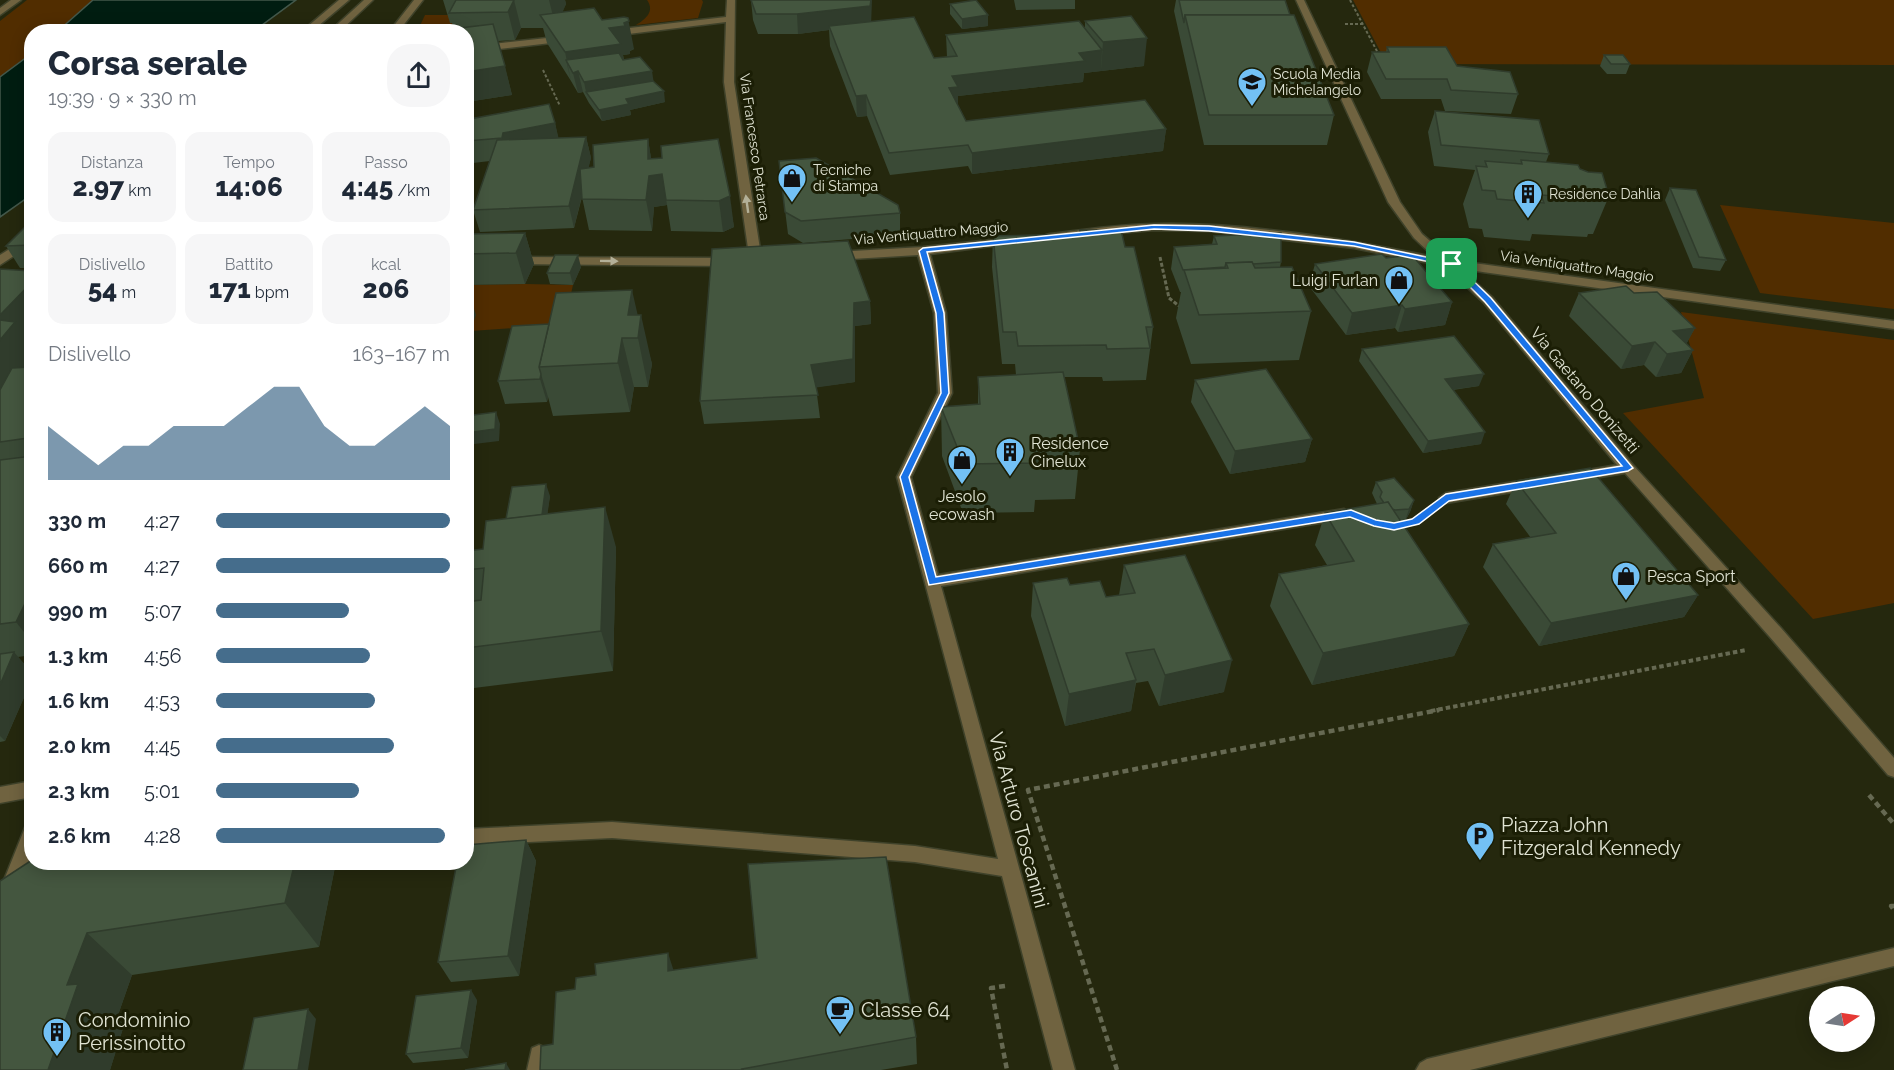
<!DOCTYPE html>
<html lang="it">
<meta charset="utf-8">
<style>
:root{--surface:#fff;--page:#f6f6f7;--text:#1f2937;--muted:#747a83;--accent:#456d8c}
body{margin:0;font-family:Raleway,sans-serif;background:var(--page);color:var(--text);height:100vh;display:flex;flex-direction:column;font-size:22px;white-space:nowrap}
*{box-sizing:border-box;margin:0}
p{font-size:20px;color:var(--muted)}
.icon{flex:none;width:33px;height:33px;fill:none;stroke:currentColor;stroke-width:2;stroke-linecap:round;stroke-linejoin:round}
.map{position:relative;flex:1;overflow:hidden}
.panel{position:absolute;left:24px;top:24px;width:450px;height:846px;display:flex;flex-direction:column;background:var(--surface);border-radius:24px;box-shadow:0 3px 15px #0003}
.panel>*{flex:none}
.needle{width:39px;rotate:78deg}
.tools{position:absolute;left:1809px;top:986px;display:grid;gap:12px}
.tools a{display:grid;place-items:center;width:66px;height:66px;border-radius:50%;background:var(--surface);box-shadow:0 3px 15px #0003;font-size:30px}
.pin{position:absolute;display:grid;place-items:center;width:51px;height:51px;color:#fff;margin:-26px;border-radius:12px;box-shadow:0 3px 9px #0006}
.round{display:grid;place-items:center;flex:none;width:63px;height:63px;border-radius:24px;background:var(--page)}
.summary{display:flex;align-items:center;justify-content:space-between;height:102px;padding:0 24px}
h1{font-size:33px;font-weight:800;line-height:45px}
.metrics{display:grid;grid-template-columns:repeat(3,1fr);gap:9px;height:102px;padding:6px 24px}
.metrics div{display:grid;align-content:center;border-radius:15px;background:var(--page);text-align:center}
.metrics b{font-size:26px;font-weight:800}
.metrics small{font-size:16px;font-weight:400}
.metrics p{font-size:16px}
.chart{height:168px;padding:12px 24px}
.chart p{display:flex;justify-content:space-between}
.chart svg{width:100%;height:108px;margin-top:6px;fill:var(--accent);opacity:.7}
ul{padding:0 24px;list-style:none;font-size:20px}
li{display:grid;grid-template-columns:96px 72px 1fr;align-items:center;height:45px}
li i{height:15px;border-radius:8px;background:var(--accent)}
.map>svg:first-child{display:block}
.green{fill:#512d00}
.water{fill:#001d11;stroke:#43584b;stroke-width:1.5}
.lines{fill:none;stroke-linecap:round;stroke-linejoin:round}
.minor-casing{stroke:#3f422a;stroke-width:3}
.path-far3{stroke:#666952;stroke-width:2;stroke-dasharray:3 2;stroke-linecap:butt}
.path-far2{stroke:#666952;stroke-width:3;stroke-dasharray:4 2;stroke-linecap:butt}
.path-far1{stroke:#666952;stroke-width:4;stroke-dasharray:4.5 3;stroke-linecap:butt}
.path{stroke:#666952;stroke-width:4.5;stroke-dasharray:6 4;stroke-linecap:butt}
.minor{fill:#706340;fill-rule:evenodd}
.wall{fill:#3a4a36}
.shaded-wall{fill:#303c2c}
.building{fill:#44563f;stroke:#303c2c;stroke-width:1.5}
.oneway{fill:#b3b098}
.route{fill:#1a73e8;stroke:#fff;stroke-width:1.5;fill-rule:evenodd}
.labels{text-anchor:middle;stroke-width:6;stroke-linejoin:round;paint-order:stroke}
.far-poi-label{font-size:14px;fill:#e0e3d3;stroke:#1b1e05;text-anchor:start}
.far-street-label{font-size:14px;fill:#e0e3d3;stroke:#1b1e05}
.poi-label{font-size:16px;fill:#e0e3d3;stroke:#1b1e05;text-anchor:start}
.street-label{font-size:16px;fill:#e0e3d3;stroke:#1b1e05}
.near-street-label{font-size:20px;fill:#e0e3d3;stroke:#1b1e05}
.near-poi-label{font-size:20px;fill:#e0e3d3;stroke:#1b1e05;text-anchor:start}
</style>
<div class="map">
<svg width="1894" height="1070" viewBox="0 0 1894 1070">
<rect width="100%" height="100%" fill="#25280e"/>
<g class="green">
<path d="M27 0H93L58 31 32 32 31 54 0 77V21Z"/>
<path d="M647 0H702L703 2 698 18 636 25C646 19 655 11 647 0Z"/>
<path d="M1353 0H1894V65L1387 64Z"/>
<path d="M425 15H454L467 23 462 31 417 32Z"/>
<path d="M1720 205 1894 223V309L1760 293Z"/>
<path d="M525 284 573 285 559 347 530 327 471 331 467 315 466 285Z"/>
<path d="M1681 312 1894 340V603L1813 619 1623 413 1704 398Z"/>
</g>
<g class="water">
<path d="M93 0H296L254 31H58Z"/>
<path d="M31 54V195L0 217V77Z"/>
</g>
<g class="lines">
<g class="minor-casing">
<g id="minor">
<path d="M11 0H21L0 15V8Z"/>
<path d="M339 0H349L311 32H301Z"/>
<path d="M364 0H373L339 32H329Z"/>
<path d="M414 0H423L398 32H389Z"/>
<path d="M727 0H735L734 82 762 262 756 266 750 262 724 82 726 22 612 36 607 33 612 30 726 17Z"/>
<path d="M1296 0H1304L1400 202 1422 234 1452 260 1894 321V329L1461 269 1492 297 1633 465 1781 628 1894 758V777L1888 775 1769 636 1625 473 1576 481 1571 479 1569 476 1571 473 1617 465 1484 303 1444 266 1354 248 1209 231 1154 230 1046 239V235L1050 234C1085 230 1120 224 1155 224 1246 222 1345 239 1434 257L1414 238 1388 202Z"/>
<path d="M565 36 568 37V41L466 53V47Z"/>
<path d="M32 235V244L0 265V255Z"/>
<path d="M1011 238 1015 239V243L930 254 946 313 952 393 911 477 938 575 1344 509 1351 514 1344 519 941 586 1075 1070H1053L1002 876 915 862 612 838 466 845V829L612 822 915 846 998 859 897 477 938 393 934 313 918 255 835 260 829 256 835 252 923 247Z"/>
<path d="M514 257 730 258 736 262 730 266 510 264V258Z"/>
<path d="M1532 479 1539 484 1537 488 1446 503 1439 498 1446 493Z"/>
<path d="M32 781V797L0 803V787Z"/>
<path d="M32 823V857L7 921 0 924V890L26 825Z"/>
<path d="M1894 948V966L1470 1070H1416L1420 1063 1427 1059Z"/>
<path d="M539 1045 546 1048 549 1055V1070H527L532 1048Z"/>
</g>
</g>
<g class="path-far3">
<path d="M1350 0 1379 55"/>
<path d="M1345 24H1362"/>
<path d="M543 70 560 106"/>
</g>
<path class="path-far2" d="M1160 257 1169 298 1179 306 1183 305"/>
<g class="path-far1">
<path d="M1398 525 1415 521 1422 516"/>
<path d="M1431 711 1746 650"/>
</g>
<g class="path">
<path d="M1869 795 1894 824"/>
<path d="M1894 906H1891L1894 910"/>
<path d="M1005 986 991 988 1007 1070"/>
<path d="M1117 1070 1028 790 1439 710"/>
</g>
<use href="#minor" class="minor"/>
</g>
<g class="wall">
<path d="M443 0H565L566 4 562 12 602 20 634 49 630 51V54L623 55 624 60 653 81 665 102 630 110 631 115 602 121 589 103 583 92 578 93 571 81 547 43 543 28H521L515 40 498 41 512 95 473 101 469 93H466V32H454L452 23H450Z"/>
<path d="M751 0 871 21 934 58 947 57 946 35 1085 28V21L1144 66 1084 73 1083 82 958 96V105L966 121 1166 129 1163 151 972 174 968 166 890 175 867 116 857 117 830 46 829 30 798 34H758L753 20Z"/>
<path d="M1014 0H1075V9L1016 10Z"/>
<path d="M1176 0H1285L1290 15 1334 115 1327 145H1204L1174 11Z"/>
<path d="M950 4 988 26 962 29 950 14Z"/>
<path d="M1387 47 1457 66 1518 94 1511 114 1445 111 1441 99H1381L1367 72 1372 52H1386Z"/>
<path d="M1604 55 1630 64 1626 74H1607L1600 66Z"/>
<path d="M1435 111 1549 154 1546 162 1580 169 1609 196 1593 234H1588L1587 237 1532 234 1530 241 1484 237 1482 229 1469 228 1463 204 1475 170 1434 166 1428 132Z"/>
<path d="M555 123 558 138 586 137 591 158 588 168 594 167 648 139 651 159 662 158 718 139 734 227 723 232 671 231 667 205 654 207 652 231 589 230 582 197 574 228 480 232 473 210 490 161 473 163 467 141Z"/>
<path d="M779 161 900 213V235L803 243 788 234Z"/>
<path d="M1670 188 1726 260 1720 271 1693 268 1665 200Z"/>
<path d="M32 221V268H20L6 246Z"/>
<path d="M1080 230 1125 247 1153 327 1146 380 1103 381 1102 377H1064L1080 449 1075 499 1035 500 1034 512 963 513 942 456 941 407 978 404V377L1016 375 1015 364H1002L992 267 993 236 1079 234Z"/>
<path d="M525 233 534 264 525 284 466 285V234Z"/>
<path d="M1214 236 1281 262 1280 267 1311 311 1299 360 1191 364 1176 318 1181 292H1180L1171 269 1174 247 1212 244Z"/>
<path d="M1315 264 1452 302 1445 325 1398 332 1395 328 1346 335 1309 286Z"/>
<path d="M581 267 573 285 550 284 547 273Z"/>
<path d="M0 269 32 271V655L18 657 32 673V679L5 741 0 742Z"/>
<path d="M1579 293H1634L1695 328 1686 344 1693 350 1681 373 1656 377 1644 365 1621 369 1569 316Z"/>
<path d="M870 301 871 324 855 326V382L816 387 820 418 704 424 700 401Z"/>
<path d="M638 315 652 364 648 387H634L630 412 553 416 548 397 547 402 505 404 498 381 549 324Z"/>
<path d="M1362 349 1479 386 1453 390 1481 444 1423 453 1359 361Z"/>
<path d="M1195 380 1312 439 1305 462 1230 474 1191 402Z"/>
<path d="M1516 481 1698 595 1684 617 1539 646 1483 567 1493 544 1531 538 1506 504Z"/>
<path d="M1376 482 1414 500 1410 512 1405 521H1401L1469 624 1454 656 1312 685 1270 606 1279 574 1327 565 1315 545 1325 513 1377 504 1372 493Z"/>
<path d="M550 496 547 514 616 547 613 671 466 689V551L483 549 506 519Z"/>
<path d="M1124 565 1224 692 1159 706 1148 681 1136 683 1131 711 1065 726 1031 616 1033 583 1070 585 1106 597 1119 595Z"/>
<path d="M526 840 536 861 519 976 451 982 438 962Z"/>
<path d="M336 862 319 947 132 975 117 1018 124 1025 110 1070 0 881Z"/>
<path d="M674 970 916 1037 917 1064 881 1070H540L553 1044 575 989Z"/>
<path d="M477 1000 468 1058 413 1063 406 1054Z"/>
</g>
<g class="shaded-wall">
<path d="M514 0 521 28 515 40 508 12Z"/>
<path d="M549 0H565L566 4 556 28Z"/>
<path d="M872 0 871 26H829V30L798 34 797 14Z"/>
<path d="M988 15V26L962 29V19Z"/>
<path d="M628 18 634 49 630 51V54L623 55 626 73 578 71 583 92 578 93 573 73 566 60 571 81 565 52 609 28 624 23Z"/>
<path d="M1147 38 1144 66 1101 71 1103 42Z"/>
<path d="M1102 50 1101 71 1084 73 1083 82 958 96V108L949 88 952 76 1079 53Z"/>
<path d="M505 66 512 95 473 101 466 78V72Z"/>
<path d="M652 71 655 91 586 92 584 82Z"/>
<path d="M466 82 469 93H466Z"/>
<path d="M664 91 665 102 630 110 631 115 602 121 599 110 626 99Z"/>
<path d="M866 95 867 116 857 117 856 96Z"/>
<path d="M555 123 560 144 508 160 502 138 503 133Z"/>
<path d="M1166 129 1163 151 972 174V153Z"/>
<path d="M586 137 591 158 574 228 569 206Z"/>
<path d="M648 139 653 170 662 174 667 205 654 207 652 231 646 200Z"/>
<path d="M730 196 734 227 723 232 719 201Z"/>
<path d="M525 233 534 264 525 284 516 253Z"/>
<path d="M578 255 581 267 573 285 570 273Z"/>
<path d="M32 282V377L0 401V315Z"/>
<path d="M632 290 640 325 641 315 652 364 648 387 638 338 628 315Z"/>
<path d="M469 293 476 315 466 344V300Z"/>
<path d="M870 301 871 324 855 326V382L813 388 811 365 854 303Z"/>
<path d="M1452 302 1445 325 1398 332 1405 309Z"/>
<path d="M1402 305 1395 328 1346 335 1352 313Z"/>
<path d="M1695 328 1683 350 1673 331Z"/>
<path d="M622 338 634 387 630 412 618 363Z"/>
<path d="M1655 342 1644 365 1621 369 1632 346Z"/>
<path d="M1693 350 1681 373 1656 377 1667 354Z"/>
<path d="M541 374 548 397 547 402 540 379Z"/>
<path d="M1484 374 1479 386 1441 391 1445 379Z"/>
<path d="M496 412 500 424 499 441 466 445V433Z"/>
<path d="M32 431V443L28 438Z"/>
<path d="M1485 432 1481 444 1423 453 1428 441Z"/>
<path d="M1312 439 1305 462 1230 474 1235 451Z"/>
<path d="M546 484 550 496 544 540 540 528Z"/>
<path d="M1414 500 1410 512 1405 521 1409 509Z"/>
<path d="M605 507 616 547 613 671 601 631Z"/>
<path d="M32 589V642L16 622Z"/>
<path d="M1698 595 1684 617 1539 646 1551 623Z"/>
<path d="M1469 624 1454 656 1312 685 1323 653Z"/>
<path d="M14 652 32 673V679L5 741 0 736V685Z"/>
<path d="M1232 660 1224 692 1159 706 1165 675Z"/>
<path d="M1136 680 1131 711 1065 726 1069 694Z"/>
<path d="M526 840 536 861 519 976 508 956Z"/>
<path d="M295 862H336L319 947 285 903Z"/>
<path d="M87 933 132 975 117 1018 124 1025 110 1070H48L67 985Z"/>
<path d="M668 953 677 981 668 971Z"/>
<path d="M471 990 477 1000 468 1058 461 1048Z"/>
<path d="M308 1009 316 1019 308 1070H298Z"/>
<path d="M506 1063 510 1070H505Z"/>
</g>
<g class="building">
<path d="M456 0H514L508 12 449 13Z"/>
<path d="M751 0H871L870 6 797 14H756Z"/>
<path d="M976 0 988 15 962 19 950 4Z"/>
<path d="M1179 0H1285L1290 15H1185L1184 23Z"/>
<path d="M594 8 602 20 624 17 628 18 629 21 624 23 625 26 609 28 621 44 565 52 540 15Z"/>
<path d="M1185 15H1294L1334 115H1209Z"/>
<path d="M1131 16 1147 38 1103 42 1085 21Z"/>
<path d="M914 17 934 58 957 56 946 35 1079 21 1102 50 1079 53 1085 61 952 76 958 87 949 88 966 121 1145 100 1166 129 972 153 968 145 889 153 866 95 856 96 829 26Z"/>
<path d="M493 24 505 66 466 72V32H461L460 28Z"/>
<path d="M1387 47H1446L1457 66 1510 72 1518 94 1451 90 1447 79H1386L1372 52H1389Z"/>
<path d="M619 53 623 60 640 57 652 71 584 82 578 71 573 73 566 60Z"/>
<path d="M1604 55H1623L1630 64H1611Z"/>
<path d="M653 81 664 91 626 99 629 104 599 110 586 92Z"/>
<path d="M549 104 555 123 503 133 502 138 467 141 470 119Z"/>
<path d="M1435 111 1539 120 1549 154 1441 145Z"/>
<path d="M586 137 569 206 473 210 497 140Z"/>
<path d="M648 139V159L662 158 661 146 718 139 730 196 719 201 666 200 662 174 649 176 646 200 582 199 580 169 594 167 593 145Z"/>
<path d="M816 158 898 205 900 213 801 221 785 212 779 161Z"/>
<path d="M1521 160 1578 165 1580 169 1588 172 1602 173 1609 196 1601 195 1603 199 1541 195 1544 203 1497 199 1495 191 1482 190 1476 166 1487 167 1485 161 1522 164Z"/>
<path d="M1670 188 1696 190 1726 260 1699 257Z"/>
<path d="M32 221V245L6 246 28 224Z"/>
<path d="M1080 230H1121L1125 247H1134L1153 327H1146L1150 348 1107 349 1106 345 1018 346 1016 332H1003L993 236 1080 234Z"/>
<path d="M525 233 516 253 466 254V234Z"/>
<path d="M1281 233V262L1253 264 1252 262 1226 263 1225 267 1183 270 1174 247 1217 244 1214 236Z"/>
<path d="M848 241 870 301 854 303 853 359 811 365 818 395 700 401 712 249Z"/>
<path d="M1382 254 1386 258 1412 255 1452 302 1405 309 1402 305 1352 313 1315 264Z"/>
<path d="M555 255H578L570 273H547Z"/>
<path d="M1252 262 1255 268 1292 267 1311 311 1199 315 1184 270 1228 268 1226 263Z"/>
<path d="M0 269 32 271V282L0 315Z"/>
<path d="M1626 286 1634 293 1657 292 1695 328 1673 331 1693 350 1667 354 1655 342 1632 346 1579 293Z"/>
<path d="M632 290 628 315H641L638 338H622L618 363 539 367 556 293Z"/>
<path d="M0 320 15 322 0 340Z"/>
<path d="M549 324 539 367 541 374 540 379 498 381 512 326Z"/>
<path d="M1454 336 1484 374 1445 379 1485 432 1428 441 1362 349Z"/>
<path d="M32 353V367H24Z"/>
<path d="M32 367V431L28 438 0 442V390L12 368Z"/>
<path d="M1266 369 1312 439 1235 451 1195 380Z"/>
<path d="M1063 372 1080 449 1035 450 1037 463 964 464 941 407 980 404 978 377Z"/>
<path d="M496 412 495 429 466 433V416Z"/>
<path d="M32 456V589L16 622 0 624V460Z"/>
<path d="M1590 468 1698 595 1551 623 1493 544 1556 533 1516 481Z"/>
<path d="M1394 478 1414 500 1409 509 1395 510 1392 509 1388 502 1384 503 1380 497 1382 492 1376 482Z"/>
<path d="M546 484 542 515 506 519 512 487Z"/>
<path d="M1388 502 1469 624 1323 653 1279 574 1354 561 1325 513Z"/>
<path d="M605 507 601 631 466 648V602L481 600 484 568 466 570V551L483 549 486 521Z"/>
<path d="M1185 555 1232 660 1165 675 1154 649 1126 653 1136 680 1069 694 1033 583 1067 578 1070 585 1100 581 1106 597 1135 593 1124 565Z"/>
<path d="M14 652 0 685V654Z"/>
<path d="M526 840 508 956 438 962 457 862H466V845Z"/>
<path d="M886 857 916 1037 742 1069 743 1070H540L541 1046 553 1044 556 992 575 989 576 978 596 975 595 964 668 953V971L757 958 748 864Z"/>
<path d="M32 860V862H295L285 903 87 933 67 985 78 984 48 1070H0V881Z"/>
<path d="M471 990 461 1048 406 1054 416 996Z"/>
<path d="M308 1009 298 1070H243L254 1018Z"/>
<path d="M506 1063 505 1070H465Z"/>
</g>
<defs><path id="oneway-solid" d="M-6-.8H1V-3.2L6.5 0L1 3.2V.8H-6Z" transform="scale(1.5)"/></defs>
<g class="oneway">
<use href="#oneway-solid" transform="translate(747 204) rotate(-98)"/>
<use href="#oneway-solid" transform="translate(609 261) rotate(1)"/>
</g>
<path class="route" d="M1154 225 1209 226 1354 242 1455 263 1491 298 1633 468 1628 471 1449 501 1419 524 1394 530 1374 526 1350 517 929 585 900 477 941 393 936 313 919 251 923 248ZM1154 229 1209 231 1354 246 1449 266 1485 302 1622 466 1446 494 1412 519 1394 523 1376 520 1351 510 936 577 909 477 949 393 944 313 927 252Z"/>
<defs>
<g id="school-pin" transform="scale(1.5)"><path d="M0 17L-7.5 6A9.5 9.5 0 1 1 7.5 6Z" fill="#73c1f5" stroke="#1b1e05"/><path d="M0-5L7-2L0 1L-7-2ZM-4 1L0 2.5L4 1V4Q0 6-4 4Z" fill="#111"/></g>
<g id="shop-pin" transform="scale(1.5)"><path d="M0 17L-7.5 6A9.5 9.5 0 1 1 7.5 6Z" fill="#73c1f5" stroke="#1b1e05"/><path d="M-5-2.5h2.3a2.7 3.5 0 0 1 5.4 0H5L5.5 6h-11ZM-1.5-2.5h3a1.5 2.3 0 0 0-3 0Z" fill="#111"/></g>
<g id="building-pin" transform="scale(1.5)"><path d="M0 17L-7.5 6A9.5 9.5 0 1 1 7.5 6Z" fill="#73c1f5" stroke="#1b1e05"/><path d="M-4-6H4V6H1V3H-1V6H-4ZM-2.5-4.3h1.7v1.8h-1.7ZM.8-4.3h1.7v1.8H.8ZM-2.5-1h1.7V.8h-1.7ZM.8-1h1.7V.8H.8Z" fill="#111"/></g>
<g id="parking-pin" transform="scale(1.5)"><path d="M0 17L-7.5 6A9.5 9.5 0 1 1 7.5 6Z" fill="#73c1f5" stroke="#1b1e05"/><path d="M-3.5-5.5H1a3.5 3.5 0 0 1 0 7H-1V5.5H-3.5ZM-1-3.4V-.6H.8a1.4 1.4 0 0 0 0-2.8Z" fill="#111"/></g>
<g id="cafe-pin" transform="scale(1.5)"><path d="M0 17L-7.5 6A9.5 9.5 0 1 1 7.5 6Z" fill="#73c1f5" stroke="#1b1e05"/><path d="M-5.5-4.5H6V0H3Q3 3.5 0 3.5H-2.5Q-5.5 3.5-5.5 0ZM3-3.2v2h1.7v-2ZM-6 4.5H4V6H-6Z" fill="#111"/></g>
</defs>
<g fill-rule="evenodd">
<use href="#school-pin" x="1252" y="82"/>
<use href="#shop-pin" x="792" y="178"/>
<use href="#building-pin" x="1528" y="194"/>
<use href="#shop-pin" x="1399" y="280"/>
<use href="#building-pin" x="1010" y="452"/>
<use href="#shop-pin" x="962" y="460"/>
<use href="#shop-pin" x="1626" y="576"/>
<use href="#parking-pin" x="1480" y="836"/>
<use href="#cafe-pin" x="840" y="1010"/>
<use href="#building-pin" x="57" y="1032"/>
</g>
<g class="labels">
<g class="far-poi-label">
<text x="1273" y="79">Scuola Media<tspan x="1273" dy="16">Michelangelo</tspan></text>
<text x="813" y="175">Tecniche<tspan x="813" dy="16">di Stampa</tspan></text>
<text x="1549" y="199">Residence Dahlia</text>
</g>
<g class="far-street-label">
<text transform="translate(755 147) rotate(82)" y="5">Via Francesco Petrarca</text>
<text transform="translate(931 233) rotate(-5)" y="5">Via Ventiquattro Maggio</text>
<text transform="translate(1577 266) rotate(8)" y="5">Via Ventiquattro Maggio</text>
</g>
<g class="poi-label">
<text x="1378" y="286" text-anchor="end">Luigi Furlan</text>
<text x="1031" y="449">Residence<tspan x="1031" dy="18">Cinelux</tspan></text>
<text x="962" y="502" text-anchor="middle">Jesolo<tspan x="962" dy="18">ecowash</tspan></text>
<text x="1647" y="582">Pesca Sport</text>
</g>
<g class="street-label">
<text transform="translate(1585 390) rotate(50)" y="6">Via Gaetano Donizetti</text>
</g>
<g class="near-street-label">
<text transform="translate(1019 820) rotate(75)" y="7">Via Arturo Toscanini</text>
</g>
<g class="near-poi-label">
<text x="1501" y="832">Piazza John<tspan x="1501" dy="23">Fitzgerald Kennedy</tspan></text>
<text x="861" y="1017">Classe 64</text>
<text x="78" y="1027">Condominio<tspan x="78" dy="23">Perissinotto</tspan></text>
</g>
</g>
</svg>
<div class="tools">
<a><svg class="needle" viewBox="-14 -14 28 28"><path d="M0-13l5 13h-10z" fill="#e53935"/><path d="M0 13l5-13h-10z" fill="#747a83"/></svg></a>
</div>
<div class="pin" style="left:1452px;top:264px;background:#1e9e55"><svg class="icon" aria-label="arrive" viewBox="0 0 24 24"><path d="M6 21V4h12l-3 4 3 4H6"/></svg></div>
<section class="panel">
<div class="summary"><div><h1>Corsa serale</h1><p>19:39 · 9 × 330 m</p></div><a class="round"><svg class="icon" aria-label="share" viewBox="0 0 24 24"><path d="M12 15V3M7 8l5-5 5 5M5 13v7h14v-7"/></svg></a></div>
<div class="metrics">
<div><p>Distanza</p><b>2.97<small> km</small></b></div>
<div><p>Tempo</p><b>14:06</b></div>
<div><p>Passo</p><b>4:45<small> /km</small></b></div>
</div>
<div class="metrics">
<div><p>Dislivello</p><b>54<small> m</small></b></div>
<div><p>Battito</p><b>171<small> bpm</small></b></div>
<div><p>kcal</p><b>206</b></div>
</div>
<div class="chart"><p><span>Dislivello</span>163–167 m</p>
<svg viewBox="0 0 160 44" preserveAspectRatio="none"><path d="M0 44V22L10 30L20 38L30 30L40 30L50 22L60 22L70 22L80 14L90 6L100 6L110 22L120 30L130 30L140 22L150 14L160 22V44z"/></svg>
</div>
<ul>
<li><b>330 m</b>4:27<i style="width:100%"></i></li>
<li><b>660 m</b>4:27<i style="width:100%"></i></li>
<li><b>990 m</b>5:07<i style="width:57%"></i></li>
<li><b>1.3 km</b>4:56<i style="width:66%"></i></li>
<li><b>1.6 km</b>4:53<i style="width:68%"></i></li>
<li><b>2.0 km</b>4:45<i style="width:76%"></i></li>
<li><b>2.3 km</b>5:01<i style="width:61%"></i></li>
<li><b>2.6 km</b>4:28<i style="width:98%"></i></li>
</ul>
</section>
</div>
